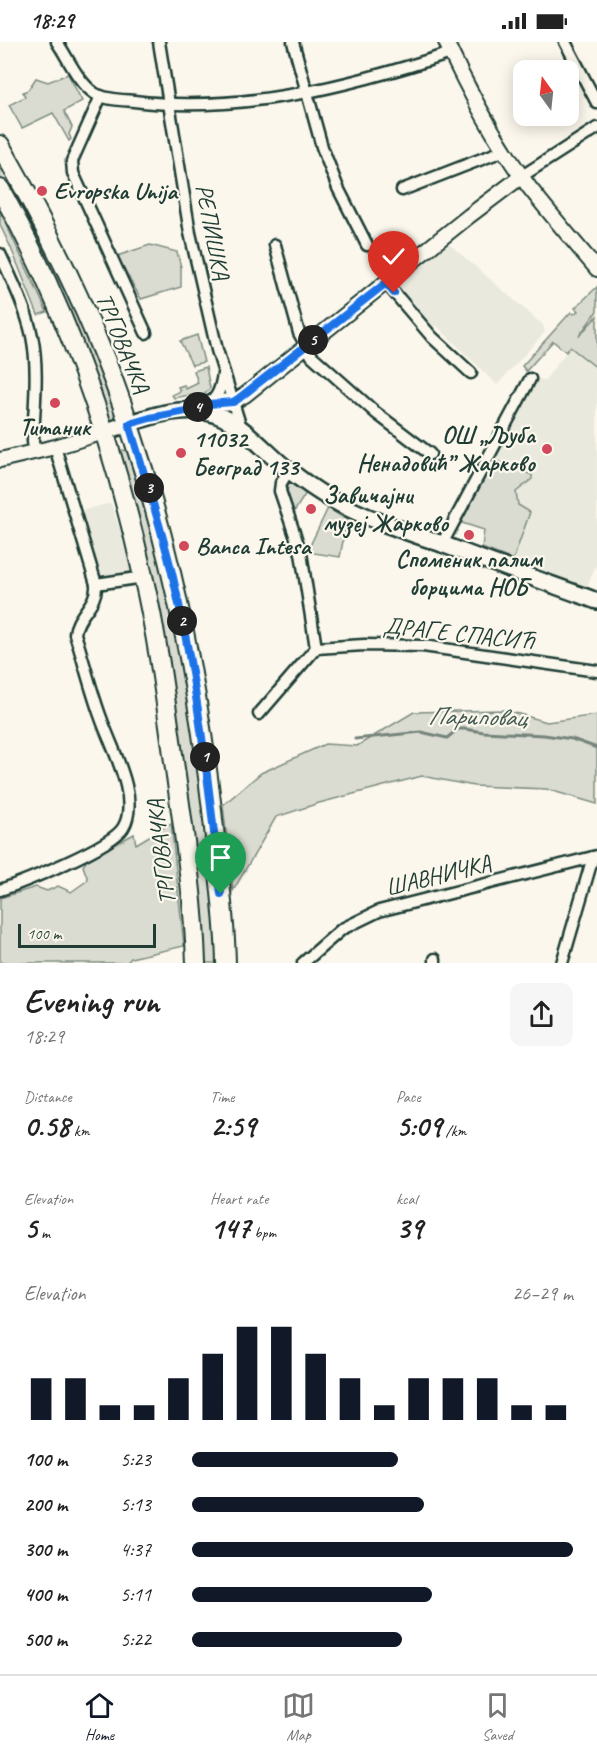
<!DOCTYPE html>
<meta charset="utf-8">
<style>
:root{--surface:#fff;--page:#f6f6f6;--text:#222;--muted:#767676;--line:#e0e0e0;--accent:#111827}
body{margin:0;font-family:Caveat,sans-serif;background:var(--page);color:var(--text);height:100vh;display:flex;flex-direction:column;font-size:22px;white-space:nowrap}
*{box-sizing:border-box;margin:0}
p{font-size:20px;color:var(--muted)}
.icon{flex:none;width:33px;height:33px;fill:none;stroke:currentColor;stroke-width:2;stroke-linecap:round;stroke-linejoin:round}
.map{position:relative;height:921px;overflow:hidden}
.side{display:flex;flex-direction:column;background:var(--surface);flex:1}
.side>*{flex:none}
.needle{width:39px;rotate:345deg}
.tools{position:absolute;left:513px;top:18px;display:grid;gap:12px}
.tools a{display:grid;place-items:center;width:66px;height:66px;border-radius:12px;background:var(--surface);box-shadow:0 3px 15px #0003;font-size:30px}
.scale{position:absolute;left:18px;bottom:15px;width:138px;box-sizing:border-box;padding-left:6px;border:3px solid #1f3d34;border-top:0;font-size:16px;line-height:21px;white-space:nowrap;color:#1f3d34;-webkit-text-stroke:4px #fbf7ec;paint-order:stroke}
.pin{position:absolute;display:grid;place-items:center;width:51px;height:51px;color:#fff;margin:-62px -26px;border-radius:50% 50% 50% 0;rotate:-45deg;box-shadow:0 0 6px #0007}
.pin .icon{rotate:45deg}
.km{position:absolute;width:30px;height:30px;margin:-15px;border-radius:50%;background:#222;color:#fff;font-size:16px;line-height:30px;text-align:center}
.round{display:grid;place-items:center;flex:none;width:63px;height:63px;border-radius:12px;background:var(--page)}
.head{display:flex;align-items:center;justify-content:space-between;height:102px;padding:0 24px}
h1{font-size:33px;font-weight:700;line-height:45px}
.figures{display:grid;grid-template-columns:repeat(3,1fr);gap:9px;height:102px;padding:6px 24px}
.figures div{display:grid;align-content:center}
.figures b{font-size:30px;font-weight:700}
.figures small{font-size:16px;font-weight:400}
.figures p{font-size:16px}
.chart{height:168px;padding:12px 24px}
.chart p{display:flex;justify-content:space-between}
.chart svg{width:100%;height:108px;margin-top:6px;stroke:var(--accent);stroke-width:6}
ul{padding:0 24px;list-style:none;font-size:20px}
li{display:grid;grid-template-columns:96px 72px 1fr;align-items:center;height:45px}
li i{height:15px;border-radius:8px;background:var(--accent)}
.status{display:flex;justify-content:space-between;align-items:center;height:42px;padding:0 30px;background:var(--surface);direction:ltr}
.status svg{height:16px;fill:currentColor}
.dock{display:flex;justify-content:space-around;align-items:center;height:84px;border-top:2px solid var(--line);background:var(--surface);font-size:16px;color:var(--muted)}
.dock a{display:grid;justify-items:center;gap:3px}
.dock .selected{color:var(--accent)}
.map>svg:first-child{display:block}
.built{fill:#eae9de}
.green{fill:#dbdcd1;stroke:#7d8c82;stroke-width:1.5}
.lines{fill:none;stroke-linecap:round;stroke-linejoin:round}
.stream{stroke:#74847b;stroke-width:3}
.minor-casing{stroke:#1f3d34;stroke-width:15}
.tertiary-casing{stroke:#1f3d34;stroke-width:18}
.secondary-casing{stroke:#1f3d34;stroke-width:20}
.primary-casing{stroke:#1f3d34;stroke-width:22}
.minor{stroke:#fbf7ec;stroke-width:10}
.tertiary{stroke:#fbf7ec;stroke-width:14}
.secondary{stroke:#fbf7ec;stroke-width:15}
.primary{stroke:#fbf7ec;stroke-width:18}
.route-casing{stroke:#fff;stroke-width:12}
.route{stroke:#1a73e8;stroke-width:8}
.poi-dot{fill:#d1495b;stroke:#fbf7ec;stroke-width:2}
.labels{text-anchor:middle;stroke-width:4.5;stroke-linejoin:round;paint-order:stroke}
.poi-label{font-size:24px;font-weight:bold;fill:#1f3d34;stroke:#fbf7ec;text-anchor:start}
.street-label{font-size:24px;fill:#1f3d34;stroke:#fbf7ec}
.water-label{font-size:26px;font-style:italic;fill:#425b52;stroke:#fbf7ec}
</style>
<div class="status"><b>18:29</b><svg viewBox="0 0 49 12"><path d="M0 12V9h3v3zM5 12V6h3v6zM10 12V3h3v9zM15 12V0h3v12zM26 1h20v11H26zM47 4h2v5h-2z"/></svg></div>
<div class="map">
<svg width="597" height="921" viewBox="0 0 597 921">
<rect width="100%" height="100%" fill="#fbf7ec"/>
<filter id="ink" filterUnits="userSpaceOnUse"><feTurbulence type="fractalNoise" baseFrequency=".0167" numOctaves="2"/><feDisplacementMap in="SourceGraphic" scale="12" xChannelSelector="R" yChannelSelector="G"/><feConvolveMatrix kernelMatrix="1 2 1 2 8 2 1 2 1" color-interpolation-filters="sRGB"/></filter>
<g filter="url(#ink)">
<g class="built">
<path d="M449 202 543 283 545 290 497 343 436 283 432 287 395 244Z"/>
<path d="M597 269V521L587 545 482 506 484 488 459 480 504 396 527 358 536 337 545 338Z"/>
<path d="M111 461 119 485 125 495 131 527 127 533 100 535 97 534 80 469Z"/>
</g>
<g class="green">
<path d="M68 32 82 59 64 69 72 85 69 92 71 97 69 99 53 71 22 86 9 63 25 55 23 50 28 48 36 36 48 40Z"/>
<path d="M0 113 68 242 118 374 116 379H112L109 376 87 314 0 135Z"/>
<path d="M0 169 47 270 38 273 11 206 0 183Z"/>
<path d="M150 203 177 210 181 225V245L141 257 117 214Z"/>
<path d="M597 245V269L579 294 597 274V326L570 305 566 310 553 299 526 329 522 324 571 270 574 272 578 269 575 266Z"/>
<path d="M197 293 204 320 192 323 180 299Z"/>
<path d="M206 325 210 346 205 352 194 355 190 353 174 356 172 353 180 349 178 345 184 343 186 347 198 341 194 329Z"/>
<path d="M121 408 127 409 129 412 146 466 188 639 221 921H201L118 411Z"/>
<path d="M492 418 508 423 532 433V437L516 450 518 463 530 470 513 518 482 506 484 488 459 480Z"/>
<path d="M289 440 306 451 294 470C287 462 286 449 289 440Z"/>
<path d="M328 466 347 478 340 515 307 510Z"/>
<path d="M505 668 547 680 597 673V762L546 747 474 744 422 734 319 761 276 775 233 849 223 763 261 731 325 702 357 704 414 670Z"/>
<path d="M171 781 184 904 131 916 127 921H0V856L36 845 47 849 58 844 71 850 88 838 83 824 87 818 134 792 136 802Z"/>
</g>
<g class="lines">
<path class="stream" d="M355 697 421 690 447 696 458 687H464L484 690 544 693 572 697 597 706"/>
<g class="minor-casing">
<g id="minor">
<path d="M57 0C68 16 78 40 94 51 105 58 122 58 134 59 241 72 350 44 451 11"/>
<path d="M159 0 190 191 217 308 241 386"/>
<path d="M293 0 322 105 338 146 367 203"/>
<path d="M565 0 597 61"/>
<path d="M101 54 72 119 73 131 146 291"/>
<path d="M522 134 597 86"/>
<path d="M402 148 505 108"/>
<path d="M275 203 299 291 312 314 376 371 430 412"/>
<path d="M0 212C12 238 26 266 32 294 39 328 34 365 33 399L34 410"/>
<path d="M386 241 432 295 471 331"/>
<path d="M208 362C219 355 221 344 223 332"/>
<path d="M289 428 281 441 280 449 301 511 316 606"/>
<path d="M442 502 530 337"/>
<path d="M96 542 144 535"/>
<path d="M259 672 316 606 364 603 423 604 597 629"/>
<path d="M0 848C24 840 111 805 123 786 141 757 111 705 101 676 91 649 84 620 75 592 76 573 98 563 96 542L55 405"/>
<path d="M435 917V921"/>
<path d="M303 921 342 887 379 869 597 814"/>
<path d="M562 921 593 815"/>
</g>
</g>
<g class="tertiary-casing">
<g id="tertiary">
<path d="M446 0C469 50 497 101 529 145 551 173 574 200 597 227"/>
<path d="M233 360 245 353 469 174 522 134"/>
<path d="M0 418 55 405 104 390"/>
</g>
</g>
<g class="secondary-casing">
<g id="secondary">
<path d="M194 366 219 360H233"/>
<path d="M104 390C135 380 173 363 206 370 239 376 262 407 287 427 304 440 322 453 340 462 373 479 408 490 442 502 494 522 545 540 597 559"/>
</g>
</g>
<g class="primary-casing">
<g id="primary">
<path d="M0 103C51 192 97 285 129 383 171 508 197 637 212 768 217 818 225 870 226 921"/>
<path d="M0 147C67 267 113 399 143 534 158 597 166 662 175 727 184 791 194 856 196 921"/>
</g>
</g>
<use href="#minor" class="minor"/>
<use href="#tertiary" class="tertiary"/>
<use href="#secondary" class="secondary"/>
<use href="#primary" class="primary"/>
</g>
</g>
<g class="lines" filter="url(#ink)">
<g class="route-casing">
<path id="route" d="M221 852C209 744 197 637 172 531 160 481 144 432 129 382L150 376 186 369 208 362 233 360 238 357 386 241 394 251"/>
</g>
<use href="#route" class="route"/>
</g>
<g class="poi-dot">
<circle cx="42" cy="149" r="6"/>
<circle cx="55" cy="361" r="6"/>
<circle cx="547" cy="407" r="6"/>
<circle cx="181" cy="411" r="6"/>
<circle cx="311" cy="467" r="6"/>
<circle cx="469" cy="493" r="6"/>
<circle cx="184" cy="504" r="6"/>
</g>
<g class="labels">
<g class="poi-label">
<text x="54" y="157">Evropska Unija</text>
<text x="55" y="393" text-anchor="middle">Титаник</text>
<text x="535" y="401" text-anchor="end">ОШ „Љуба<tspan x="535" dy="28">Ненадовић” Жарково</tspan></text>
<text x="193" y="405">11032<tspan x="193" dy="28">Београд 133</tspan></text>
<text x="323" y="461">Завичајни<tspan x="323" dy="28">музеј Жарково</tspan></text>
<text x="196" y="512">Banca Intesa</text>
<text x="469" y="525" text-anchor="middle">Споменик палим<tspan x="469" dy="28">борцима НОБ</tspan></text>
</g>
<g class="street-label">
<text transform="translate(213 190) rotate(79)" y="8">РЕПИШКА</text>
<text transform="translate(123 301) rotate(68)" y="8">ТРГОВАЧКА</text>
<text transform="translate(459 591) rotate(6)" y="8">ДРАГЕ СПАСИЋ</text>
<text transform="translate(161 810) rotate(-97)" y="8">ТРГОВАЧКА</text>
<text transform="translate(438 833) rotate(-14)" y="8">ШАВНИЧКА</text>
</g>
<g class="water-label">
<text transform="translate(477 674) rotate(1)" y="9">Париповац</text>
</g>
</g>
</svg>
<div class="tools">
<a><svg class="needle" viewBox="-14 -14 28 28"><path d="M0-13l5 13h-10z" fill="#e53935"/><path d="M0 13l5-13h-10z" fill="#767676"/></svg></a>
</div>
<div class="scale">100 m</div>
<div class="pin" style="left:221px;top:852px;background:#1e9e55"><svg class="icon" aria-label="arrive" viewBox="0 0 24 24"><path d="M6 21V4h12l-3 4 3 4H6"/></svg></div>
<div class="pin" style="left:394px;top:251px;background:#d93025"><svg class="icon" aria-label="check" viewBox="0 0 24 24"><path d="M5 12l5 5 9-10"/></svg></div>
<b class="km" style="left:205px;top:715px">1</b>
<b class="km" style="left:182px;top:579px">2</b>
<b class="km" style="left:149px;top:446px">3</b>
<b class="km" style="left:198px;top:365px">4</b>
<b class="km" style="left:313px;top:298px">5</b>
</div>
<section class="side">
<div class="head"><div><h1>Evening run</h1><p>18:29</p></div><a class="round"><svg class="icon" aria-label="share" viewBox="0 0 24 24"><path d="M12 15V3M7 8l5-5 5 5M5 13v7h14v-7"/></svg></a></div>
<div class="figures">
<div><p>Distance</p><b>0.58<small> km</small></b></div>
<div><p>Time</p><b>2:59</b></div>
<div><p>Pace</p><b>5:09<small> /km</small></b></div>
</div>
<div class="figures">
<div><p>Elevation</p><b>5<small> m</small></b></div>
<div><p>Heart rate</p><b>147<small> bpm</small></b></div>
<div><p>kcal</p><b>39</b></div>
</div>
<div class="chart"><p><span>Elevation</span>26–29 m</p>
<svg viewBox="0 0 160 44" preserveAspectRatio="none"><path d="M5 44V27M15 44V27M25 44V38M35 44V38M45 44V27M55 44V17M65 44V6M75 44V6M85 44V17M95 44V27M105 44V38M115 44V27M125 44V27M135 44V27M145 44V38M155 44V38"/></svg>
</div>
<ul>
<li><b>100 m</b>5:23<i style="width:54%"></i></li>
<li><b>200 m</b>5:13<i style="width:61%"></i></li>
<li><b>300 m</b>4:37<i style="width:100%"></i></li>
<li><b>400 m</b>5:11<i style="width:63%"></i></li>
<li><b>500 m</b>5:22<i style="width:55%"></i></li>
</ul>
</section>
<nav class="dock">
<a class="selected"><svg class="icon" aria-label="home" viewBox="0 0 24 24"><path d="M3 11l9-7 9 7M6 9v11h12V9"/></svg>Home</a>
<a><svg class="icon" aria-label="map" viewBox="0 0 24 24"><path d="M3 6l6-2 6 2 6-2v14l-6 2-6-2-6 2zM9 4v14M15 6v14"/></svg>Map</a>
<a><svg class="icon" aria-label="saved" viewBox="0 0 24 24"><path d="M7 4h10v16l-5-4-5 4z"/></svg>Saved</a>
</nav>
